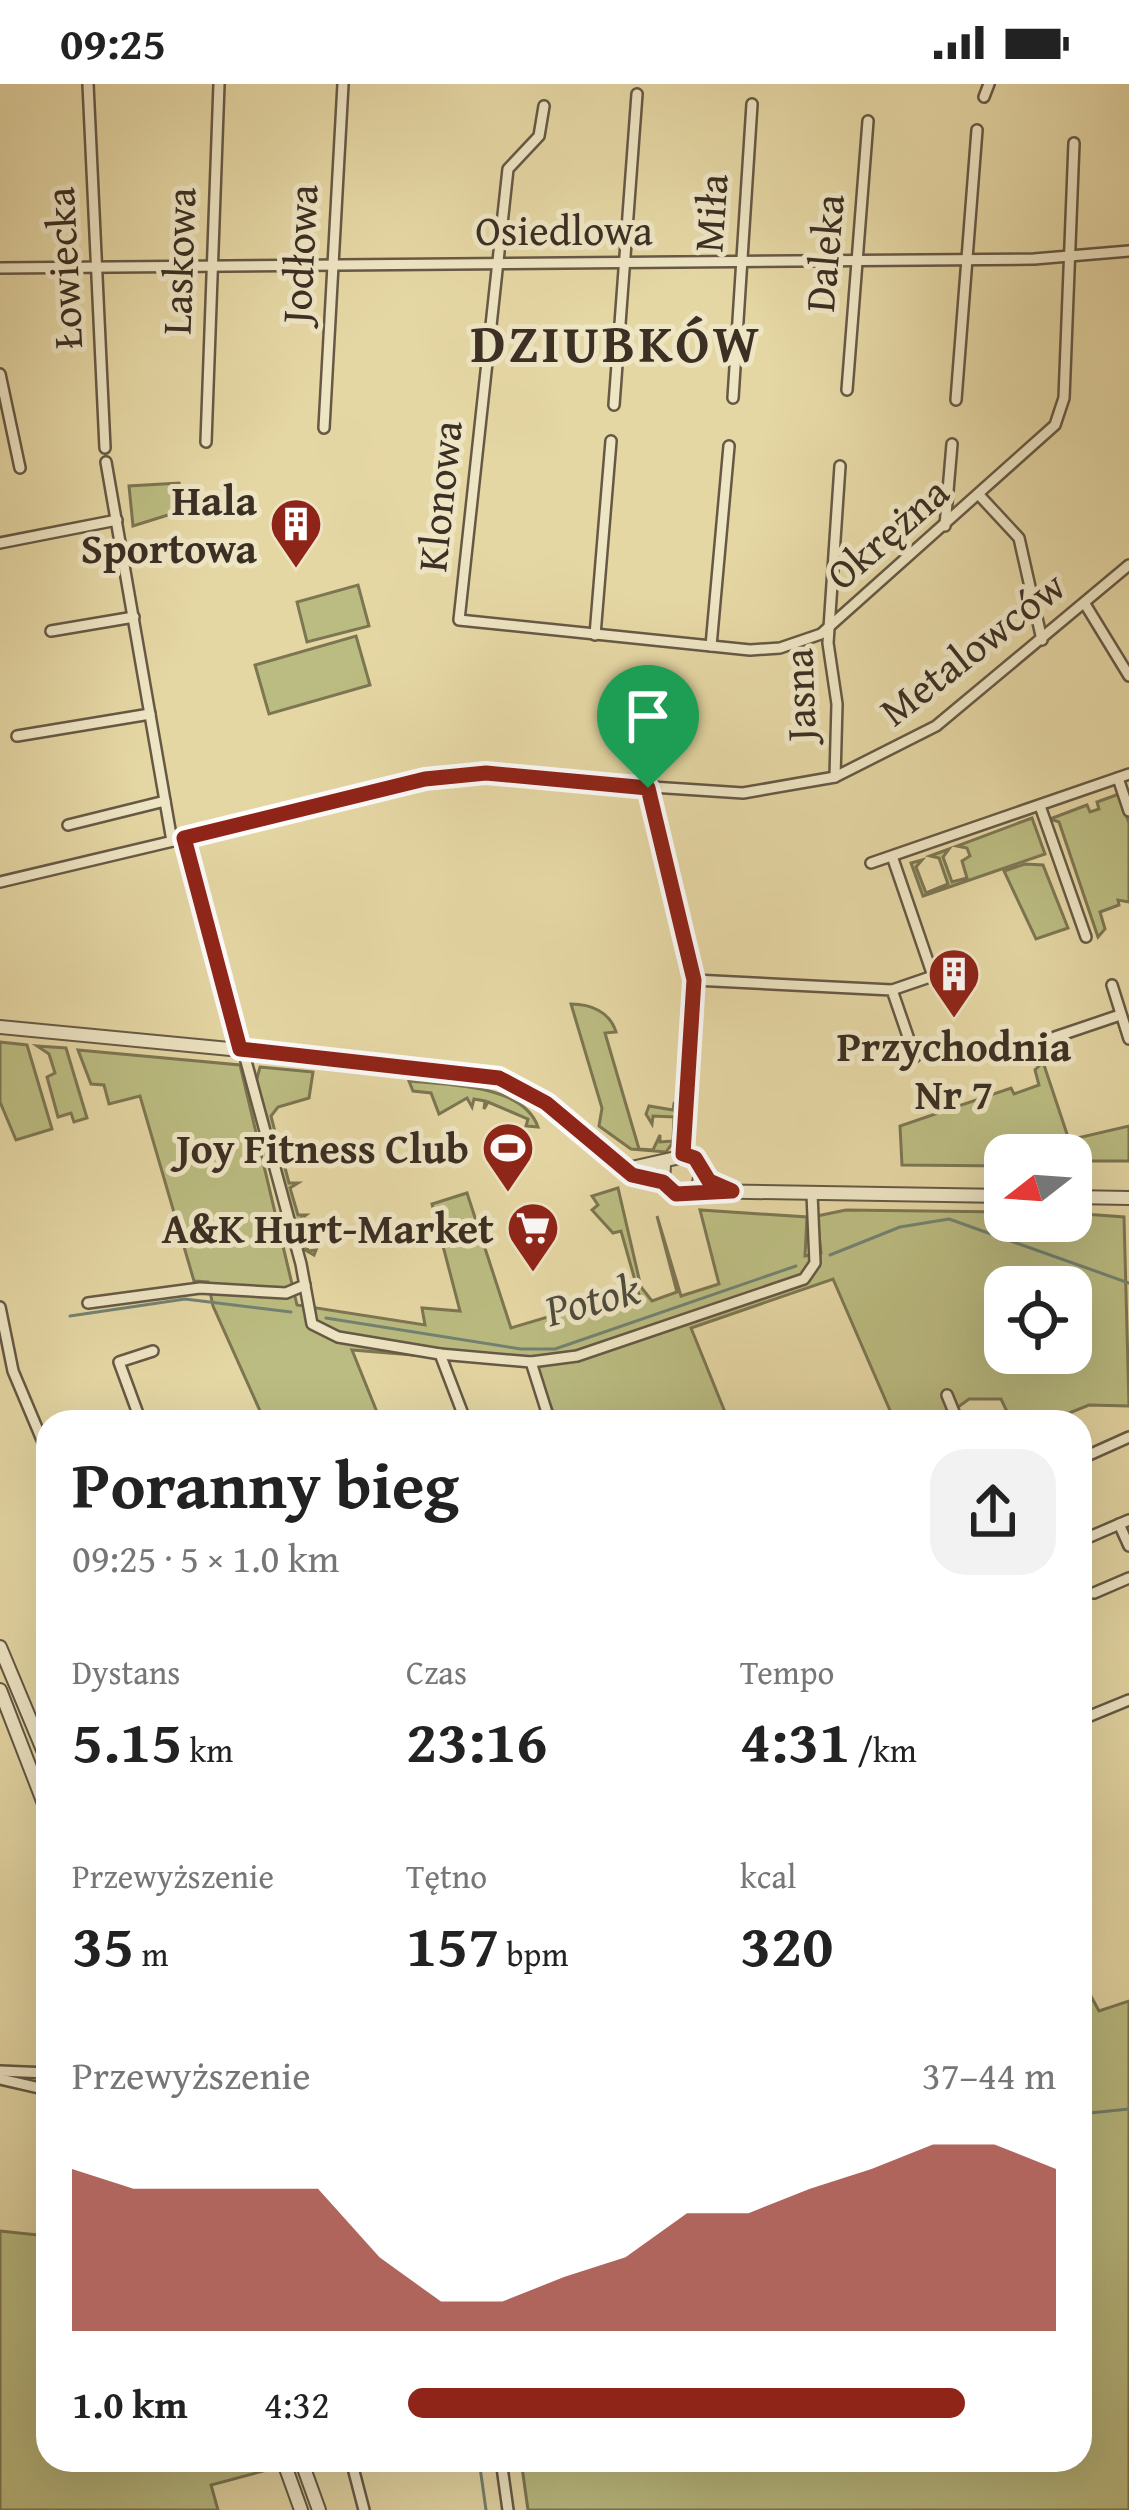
<!DOCTYPE html>
<html lang="pl">
<meta charset="utf-8">
<style>
:root{--surface:#fff;--page:#f2f2f2;--text:#222;--muted:#767676;--accent:#8f2418}
body{margin:0;font-family:"Gentium Book Plus",serif;background:var(--page);color:var(--text);height:100vh;display:flex;flex-direction:column;font-size:45px;white-space:nowrap}
*{box-sizing:border-box;margin:0}
p{font-size:39px;color:var(--muted)}
.icon{flex:none;width:66px;height:66px;fill:none;stroke:currentColor;stroke-width:2;stroke-linecap:round;stroke-linejoin:round}
.map{position:relative;flex:1;overflow:hidden}
.drawer{position:absolute;left:36px;top:1326px;width:1056px;height:1062px;display:flex;flex-direction:column;background:var(--surface);border-radius:36px;box-shadow:0 12px 48px #0002}
.drawer>*{flex:none}
.needle{width:78px;rotate:253deg}
.fabs{position:absolute;left:984px;top:1050px;display:grid;gap:24px}
.fabs a{display:grid;place-items:center;width:108px;height:108px;border-radius:24px;background:var(--surface);box-shadow:0 12px 48px #0002;font-size:60px}
.pin{position:absolute;display:grid;place-items:center;width:102px;height:102px;color:#fff;margin:-123px -51px;border-radius:50% 50% 50% 0;rotate:-45deg;box-shadow:0 0 12px #0007}
.pin .icon{rotate:45deg}
.round{display:grid;place-items:center;flex:none;width:126px;height:126px;border-radius:36px;background:var(--page)}
.overview{display:flex;align-items:center;justify-content:space-between;height:204px;padding:0 36px}
h1{font-size:66px;font-weight:700;line-height:90px}
.stats{display:grid;grid-template-columns:repeat(3,1fr);gap:18px;height:204px;padding:12px 36px}
.stats div{display:grid;align-content:center}
.stats b{font-size:60px;font-weight:700}
.stats small{font-size:33px;font-weight:400}
.stats p{font-size:33px}
.chart{height:336px;padding:24px 36px}
.chart p{display:flex;justify-content:space-between}
.chart svg{width:100%;height:216px;margin-top:12px;fill:var(--accent);opacity:.7}
ul{padding:0 36px;list-style:none;font-size:39px}
li{display:grid;grid-template-columns:192px 144px 1fr;align-items:center;height:90px}
li i{height:30px;border-radius:15px;background:var(--accent)}
.status{display:flex;justify-content:space-between;align-items:center;height:84px;padding:0 60px;background:var(--surface);direction:ltr}
.status svg{height:33px;fill:currentColor}
.map>svg:first-child{display:block}
.green{fill:#bbbc81;stroke:#7c7652;stroke-width:3;fill-rule:evenodd}
.lines{fill:none;stroke-linecap:round;stroke-linejoin:round}
.stream{stroke:#728272;stroke-width:3}
.minor-casing{stroke:#665944;stroke-width:14}
.tertiary-casing{stroke:#665944;stroke-width:16}
.minor{stroke:#eee5c4;stroke-width:9}
.tertiary{stroke:#eee5c4;stroke-width:12}
.route-casing{stroke:#fff;stroke-width:24}
.route{stroke:#8f2418;stroke-width:15}
.labels{text-anchor:middle;stroke-width:10;stroke-linejoin:round;paint-order:stroke}
.street-label{font-size:42px;fill:#3c2f24;stroke:#eee5c4}
.poi-label{font-size:42px;font-weight:bold;fill:#3c2f24;stroke:#eee5c4;text-anchor:end}
.water-label{font-size:45px;font-style:italic;fill:#4e4b3e;stroke:#eee5c4}
.district-label{font-size:54px;font-weight:bold;letter-spacing:3px;fill:#3c2f24;stroke:#eee5c4}
</style>
<div class="status"><b>09:25</b><svg viewBox="0 0 49 12"><path d="M0 12V9h3v3zM5 12V6h3v6zM10 12V3h3v9zM15 12V0h3v12zM26 1h20v11H26zM47 4h2v5h-2z"/></svg></div>
<div class="map">
<svg width="1129" height="2426" viewBox="0 0 1129 2426">
<rect width="100%" height="100%" fill="#e5d7a4"/>
<filter id="stains"><feTurbulence type="fractalNoise" baseFrequency=".00167" numOctaves="4"/><feColorMatrix values="0 0 0 0 .2 0 0 0 0 .09 0 0 0 0 .02 0 0 0 .5 -.17"/></filter>
<radialGradient id="worn" r=".72"><stop offset=".6" stop-color="#630" stop-opacity="0"/><stop offset="1" stop-color="#630" stop-opacity=".3"/></radialGradient>
<g class="green">
<path d="M179 399 187 425 133 442 129 402Z"/>
<path d="M358 501 369 542 307 558 297 518Z"/>
<path d="M356 552 370 601 269 630 255 581Z"/>
<path d="M1119 710 1129 739V818L1118 816 1119 821 1100 828 1105 845 1098 853 1059 738 1050 735 1087 721 1090 728 1099 725 1097 718Z"/>
<path d="M1032 734 1045 770 923 812 911 779 922 776 916 783 926 809 948 800 939 774 930 772 949 765 943 773 952 798 967 794 962 777 970 772 967 764 957 762Z"/>
<path d="M1025 780 1043 781 1068 844 1036 855 1004 787Z"/>
<path d="M571 920C591 920 610 928 616 948L605 949 639 1065 653 1066 660 1051V1058L673 1057 674 1033 653 1032 652 1040 646 1030 649 1022 673 1026 674 1020 680 1025 678 1051 666 1068 631 1065 599 1042 602 1024Z"/>
<path d="M0 958 27 961 52 1045 16 1056 0 1018Z"/>
<path d="M37 962 66 964 87 1034 74 1038 71 1029 58 1033 47 993 55 989 49 970Z"/>
<path d="M78 966 240 981 297 1221 425 1241 422 1224 460 1227 432 1120 467 1109 511 1244 588 1221 599 1226 640 1214 621 1147 613 1149 592 1126 598 1121 592 1112 618 1104 641 1203 652 1217 677 1208 657 1132 681 1212 719 1200 700 1126 807 1133 805 1172 821 1169 817 1132 846 1126 1005 1128V1137H1071V1129L1124 1133 1129 1322 1089 1321 1047 1338H1012L1001 1315H969L950 1329 954 1338H895L833 1195 691 1244 729 1338H557L537 1288 521 1280 352 1266 381 1338H265L213 1222 208 1198 194 1197 140 1012 109 1020 104 1001 91 1000ZM1005 1203H1071V1269H1005Z"/>
<path d="M1043 978 1069 1056 1129 1042V1077H1077L1078 1083H1071V1071H1005V1082L902 1081 900 1042 1011 1004 1014 1010 1039 1001 1035 986Z"/>
<path d="M260 983 313 988 309 1014 278 1023 271 1032 280 1067H289L282 1072 289 1099H298L290 1104 298 1131H306L299 1136 308 1167 316 1166 314 1171 300 1163 256 998Z"/>
<path d="M409 997C448 1001 523 1000 538 1043L526 1042 528 1035 488 1018 484 1025 485 1017 474 1015 472 1023 467 1014 439 1030 431 1009 413 1007Z"/>
<path d="M1080 1892 1099 1927 1129 1917V2426H528L521 2376H1080Z"/>
<path d="M0 2147 48 2152V2376H263L267 2386 211 2401 218 2426H0Z"/>
</g>
<g class="lines">
<g class="stream">
<path d="M830 1171 900 1143 949 1135 1129 1199"/>
<path d="M70 1232 185 1215 291 1228"/>
<path d="M326 1234 521 1265H555L796 1182"/>
<path d="M1080 2030 1129 2025"/>
<path d="M479 2376 486 2426"/>
</g>
<g class="minor-casing">
<g id="minor">
<path d="M88 0 105 364"/>
<path d="M984 13 989 0"/>
<path d="M544 22 539 52 508 85 459 536 750 566 780 564 821 550 1055 341 1064 314 1074 59"/>
<path d="M0 184 1034 175 1129 167"/>
<path d="M0 290 20 384"/>
<path d="M847 306 868 37"/>
<path d="M733 314 752 20"/>
<path d="M956 316 977 46"/>
<path d="M614 321 637 10"/>
<path d="M324 344 343 0"/>
<path d="M206 358 219 0"/>
<path d="M106 378 172 757"/>
<path d="M980 412 1019 454 1042 556"/>
<path d="M945 442 952 360"/>
<path d="M0 459 117 436"/>
<path d="M1085 520 1129 592"/>
<path d="M51 547 134 533"/>
<path d="M595 551 611 357"/>
<path d="M711 562 729 362"/>
<path d="M17 652 150 630"/>
<path d="M835 693 837 620 828 559 840 382"/>
<path d="M1118 694 1129 727"/>
<path d="M648 704 694 896 683 1070"/>
<path d="M1040 722 1086 853"/>
<path d="M68 741 165 717"/>
<path d="M184 754 240 965"/>
<path d="M871 779 1129 690"/>
<path d="M0 798 456 690 743 709 835 693 936 642 1129 481"/>
<path d="M694 896 892 906 915 973"/>
<path d="M1112 901 1129 955"/>
<path d="M892 906 933 892 893 775"/>
<path d="M1055 953 1120 931"/>
<path d="M243 966 301 1180 312 1240 338 1253 440 1270 466 1338"/>
<path d="M88 1219 200 1204 286 1209 305 1201"/>
<path d="M0 1223 13 1287 48 1370"/>
<path d="M440 1270 531 1278 550 1338"/>
<path d="M531 1278 577 1272 804 1195 815 1179 812 1110"/>
<path d="M947 1311 958 1338"/>
<path d="M141 1338 119 1278 153 1267"/>
<path d="M1080 1375 1129 1353"/>
<path d="M1119 1440 1129 1462"/>
<path d="M1080 1457 1129 1436"/>
<path d="M1094 1509 1129 1494"/>
<path d="M1080 1636 1129 1616"/>
<path d="M0 1987 48 1989"/>
<path d="M0 1995 48 2006"/>
<path d="M351 2376 364 2426"/>
<path d="M501 2376 508 2426"/>
</g>
</g>
<g class="tertiary-casing">
<g id="tertiary">
<path d="M0 943 479 989C557 1009 589 1083 663 1098"/>
<path d="M627 1085 689 1071 702 1085 698 1103 682 1111 663 1098 664 1081"/>
<path d="M694 1107 1005 1112"/>
<path d="M1071 1113 1129 1114"/>
<path d="M0 1563 48 1678"/>
<path d="M0 1606 48 1730"/>
<path d="M283 2376 301 2426"/>
<path d="M301 2376 319 2426"/>
</g>
</g>
<use href="#minor" class="minor"/>
<use href="#tertiary" class="tertiary"/>
</g>
<g class="lines">
<g class="route-casing">
<path id="route" d="M486 689 648 704 694 896 683 1070 695 1074 709 1097 732 1107 676 1110 663 1098 632 1091 546 1019 499 994 240 965 184 754 425 695Z"/>
</g>
<use href="#route" class="route"/>
</g>
<defs>
<g id="building-pin" transform="scale(2.7)"><path d="M0 17L-7.5 6A9.5 9.5 0 1 1 7.5 6Z" fill="#8f2418" stroke="#eee5c4"/><path d="M-4-6H4V6H1V3H-1V6H-4ZM-2.5-4.3h1.7v1.8h-1.7ZM.8-4.3h1.7v1.8H.8ZM-2.5-1h1.7V.8h-1.7ZM.8-1h1.7V.8H.8Z" fill="#fff"/></g>
<g id="stadium-pin" transform="scale(2.7)"><path d="M0 17L-7.5 6A9.5 9.5 0 1 1 7.5 6Z" fill="#8f2418" stroke="#eee5c4"/><path d="M0-5a6.5 5 0 1 0 0 10a6.5 5 0 1 0 0-10ZM-3.5-1.8h7v3.6h-7Z" fill="#fff"/></g>
<g id="supermarket-pin" transform="scale(2.7)"><path d="M0 17L-7.5 6A9.5 9.5 0 1 1 7.5 6Z" fill="#8f2418" stroke="#eee5c4"/><path d="M-6-5.5h2.5l.6 2H6L4.5 2H-2.5L-4.4-4H-6ZM-1.5 3.2a1.3 1.3 0 1 0 .1 0ZM3 3.2a1.3 1.3 0 1 0 .1 0Z" fill="#fff"/></g>
</defs>
<g fill-rule="evenodd">
<use href="#building-pin" x="296" y="440"/>
<use href="#building-pin" x="954" y="890"/>
<use href="#stadium-pin" x="508" y="1064"/>
<use href="#supermarket-pin" x="533" y="1144"/>
</g>
<g class="labels">
<g class="street-label">
<text transform="translate(710 129) rotate(-86)" y="15">Miła</text>
<text x="564" y="161">Osiedlowa</text>
<text transform="translate(824 169) rotate(-85)" y="15">Daleka</text>
<text transform="translate(299 170) rotate(-87)" y="15">Jodłowa</text>
<text transform="translate(178 177) rotate(-88)" y="15">Laskowa</text>
<text transform="translate(63 184) rotate(-93)" y="15">Łowiecka</text>
<text transform="translate(439 412) rotate(-84)" y="15">Klonowa</text>
<text transform="translate(887 449) rotate(-41)" y="15">Okrężna</text>
<text transform="translate(972 564) rotate(-38)" y="15">Metalowców</text>
<text transform="translate(799 611) rotate(-92)" y="15">Jasna</text>
</g>
<g class="poi-label">
<text x="257" y="431">Hala<tspan x="257" dy="48">Sportowa</tspan></text>
<text x="954" y="977" text-anchor="middle">Przychodnia<tspan x="954" dy="48">Nr 7</tspan></text>
<text x="469" y="1079">Joy Fitness Club</text>
<text x="494" y="1159">A&amp;K Hurt-Market</text>
</g>
<g class="water-label">
<text transform="translate(592 1215) rotate(-15)" y="16">Potok</text>
</g>
<g class="district-label">
<text x="616" y="278">DZIUBKÓW</text>
</g>
</g>
<rect width="100%" height="100%" filter="url(#stains)"/>
<rect width="100%" height="100%" fill="url(#worn)"/>
</svg>
<div class="fabs">
<a><svg class="needle" viewBox="-14 -14 28 28"><path d="M0-13l5 13h-10z" fill="#e53935"/><path d="M0 13l5-13h-10z" fill="#767676"/></svg></a>
<a><svg class="icon" aria-label="locate" viewBox="0 0 24 24"><circle cx="12" cy="12" r="6"/><path d="M12 2v4M12 18v4M2 12h4M18 12h4"/></svg></a>
</div>
<div class="pin" style="left:648px;top:704px;background:#1e9e55"><svg class="icon" aria-label="arrive" viewBox="0 0 24 24"><path d="M6 21V4h12l-3 4 3 4H6"/></svg></div>
<section class="drawer">
<div class="overview"><div><h1>Poranny bieg</h1><p>09:25 · 5 × 1.0 km</p></div><a class="round"><svg class="icon" aria-label="share" viewBox="0 0 24 24"><path d="M12 15V3M7 8l5-5 5 5M5 13v7h14v-7"/></svg></a></div>
<div class="stats">
<div><p>Dystans</p><b>5.15<small> km</small></b></div>
<div><p>Czas</p><b>23:16</b></div>
<div><p>Tempo</p><b>4:31<small> /km</small></b></div>
</div>
<div class="stats">
<div><p>Przewyższenie</p><b>35<small> m</small></b></div>
<div><p>Tętno</p><b>157<small> bpm</small></b></div>
<div><p>kcal</p><b>320</b></div>
</div>
<div class="chart"><p><span>Przewyższenie</span>37–44 m</p>
<svg viewBox="0 0 160 44" preserveAspectRatio="none"><path d="M0 44V11L10 15L20 15L30 15L40 15L50 29L60 38L70 38L80 33L90 29L100 20L110 20L120 15L130 11L140 6L150 6L160 11V44z"/></svg>
</div>
<ul>
<li><b>1.0 km</b>4:32<i style="width:86%"></i></li>
</ul>
</section>
</div>
